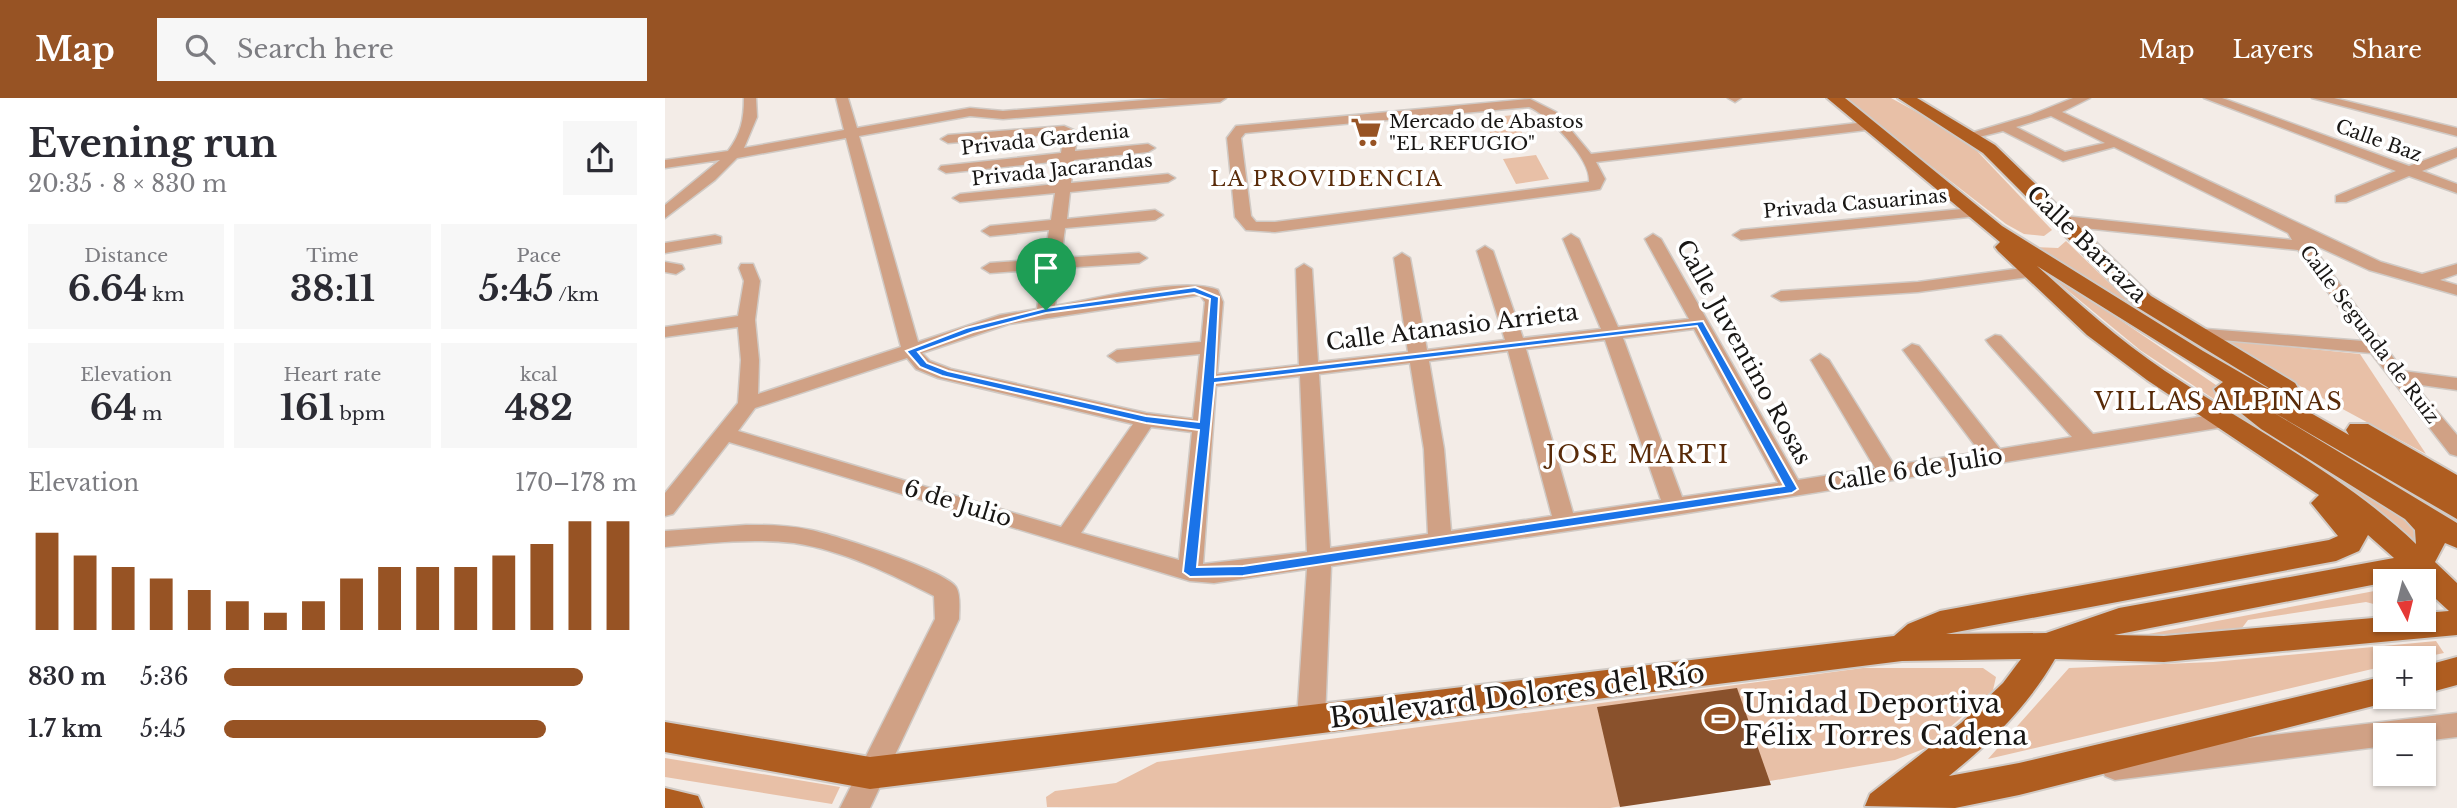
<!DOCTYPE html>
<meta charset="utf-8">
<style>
:root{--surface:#fff;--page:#f7f7f7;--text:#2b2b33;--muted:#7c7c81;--accent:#975324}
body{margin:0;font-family:"Libre Baskerville",serif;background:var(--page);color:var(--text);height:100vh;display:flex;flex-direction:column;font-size:26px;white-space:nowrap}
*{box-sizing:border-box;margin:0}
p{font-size:23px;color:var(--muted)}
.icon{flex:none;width:38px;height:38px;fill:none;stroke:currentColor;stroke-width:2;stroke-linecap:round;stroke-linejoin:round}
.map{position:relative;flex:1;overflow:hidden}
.side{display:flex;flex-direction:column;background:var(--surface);width:665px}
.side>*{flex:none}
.needle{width:46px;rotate:173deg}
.fabs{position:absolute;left:1708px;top:471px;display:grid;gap:14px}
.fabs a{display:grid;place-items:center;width:63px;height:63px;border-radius:0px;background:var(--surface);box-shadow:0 2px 5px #0004;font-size:35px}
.pin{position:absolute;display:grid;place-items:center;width:60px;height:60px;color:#fff;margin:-72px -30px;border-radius:50% 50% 50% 0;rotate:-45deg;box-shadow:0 0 7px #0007}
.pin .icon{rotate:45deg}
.round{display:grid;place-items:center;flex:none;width:74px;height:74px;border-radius:0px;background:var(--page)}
.head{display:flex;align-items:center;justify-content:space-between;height:119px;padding:0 28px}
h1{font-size:38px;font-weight:700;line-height:52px}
.figures{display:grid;grid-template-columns:repeat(3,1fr);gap:10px;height:119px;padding:7px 28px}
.figures div{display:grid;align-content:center;border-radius:0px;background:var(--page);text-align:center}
.figures b{font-size:35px;font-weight:700}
.figures small{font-size:19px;font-weight:400}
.figures p{font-size:19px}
.chart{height:196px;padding:14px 28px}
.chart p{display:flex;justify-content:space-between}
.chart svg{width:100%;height:126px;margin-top:7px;stroke:var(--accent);stroke-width:6}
ul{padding:0 28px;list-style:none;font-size:23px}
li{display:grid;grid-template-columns:112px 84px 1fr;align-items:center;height:52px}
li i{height:18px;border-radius:9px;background:var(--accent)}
header{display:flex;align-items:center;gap:42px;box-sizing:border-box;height:98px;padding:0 35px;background:var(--accent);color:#fff}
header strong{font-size:33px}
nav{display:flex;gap:38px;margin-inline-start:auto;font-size:24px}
.search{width:490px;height:63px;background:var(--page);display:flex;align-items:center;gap:18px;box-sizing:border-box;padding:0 24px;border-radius:0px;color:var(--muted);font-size:26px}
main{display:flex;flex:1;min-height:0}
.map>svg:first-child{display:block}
.green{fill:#e8c0a7}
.building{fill:#89512c}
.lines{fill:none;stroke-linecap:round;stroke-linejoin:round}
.minor-casing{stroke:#d0cac5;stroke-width:3}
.major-casing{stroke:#d0cac5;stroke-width:4}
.minor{fill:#d0a185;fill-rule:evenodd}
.major{fill:#af5d20;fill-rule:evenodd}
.route{fill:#1a73e8;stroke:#fff;stroke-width:2;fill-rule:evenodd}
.labels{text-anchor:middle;stroke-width:7;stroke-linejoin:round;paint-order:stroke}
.far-poi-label{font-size:19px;fill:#181614;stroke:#fff;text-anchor:start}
.far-street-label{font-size:19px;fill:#181614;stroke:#fff}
.far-neighbourhood-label{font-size:21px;letter-spacing:2px;fill:#592b09;stroke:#fff}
.street-label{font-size:23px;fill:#181614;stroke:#fff}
.neighbourhood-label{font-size:24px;letter-spacing:2px;fill:#592b09;stroke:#fff}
.near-street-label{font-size:28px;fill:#181614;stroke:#fff}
.near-poi-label{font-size:28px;fill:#181614;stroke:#fff;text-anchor:start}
</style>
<header>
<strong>Map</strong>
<div class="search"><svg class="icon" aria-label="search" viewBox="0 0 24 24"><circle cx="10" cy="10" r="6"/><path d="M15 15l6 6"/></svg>Search here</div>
<nav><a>Map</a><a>Layers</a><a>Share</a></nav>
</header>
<main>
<section class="side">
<div class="head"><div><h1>Evening run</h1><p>20:35 · 8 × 830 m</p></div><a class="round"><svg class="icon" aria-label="share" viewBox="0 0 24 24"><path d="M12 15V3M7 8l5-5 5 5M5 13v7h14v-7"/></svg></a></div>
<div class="figures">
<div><p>Distance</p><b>6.64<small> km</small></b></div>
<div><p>Time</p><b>38:11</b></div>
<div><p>Pace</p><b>5:45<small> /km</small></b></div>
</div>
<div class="figures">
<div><p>Elevation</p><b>64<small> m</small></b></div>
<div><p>Heart rate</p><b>161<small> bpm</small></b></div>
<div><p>kcal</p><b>482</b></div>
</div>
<div class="chart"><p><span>Elevation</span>170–178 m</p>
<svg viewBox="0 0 160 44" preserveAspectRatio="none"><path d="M5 44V10M15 44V18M25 44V22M35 44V26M45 44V30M55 44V34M65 44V38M75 44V34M85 44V26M95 44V22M105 44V22M115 44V22M125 44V18M135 44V14M145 44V6M155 44V6"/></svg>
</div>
<ul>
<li><b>830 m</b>5:36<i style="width:87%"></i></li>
<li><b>1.7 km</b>5:45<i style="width:78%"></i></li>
</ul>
</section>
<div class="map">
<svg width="1792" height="710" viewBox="0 0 1792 710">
<rect width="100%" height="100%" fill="#f3ece7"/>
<g class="green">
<path d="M1178 0H1226L1268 23 1312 53 1387 132 1379 138 1359 136 1341 126Z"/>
<path d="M849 17 859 39 828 42 819 20Z"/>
<path d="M871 57 884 81 851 86 838 61Z"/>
<path d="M1401 143 1464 204 1435 190 1369 149 1393 150Z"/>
<path d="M1361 158 1751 423 1754 447 1692 396 1475 252Z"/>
<path d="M1548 241 1695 256 1761 356Z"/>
<path d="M1720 491V509L1701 504 1583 522 1577 530 1506 538H1473Z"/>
<path d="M1771 543 1779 555 1755 560H1720V568L1323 661 1404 570 1548 564Z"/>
<path d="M1198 570H1318L1331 579 1328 592 1261 650 1230 662 945 710 382 709 381 699 390 693 451 685 492 664Z"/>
<path d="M0 660 175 689 167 706 0 679Z"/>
</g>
<path class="building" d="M1072 590 1106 687 955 709 932 609Z"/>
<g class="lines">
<g class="minor-casing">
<g id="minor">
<path d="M79 0H91L92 19 79 50 179 32 171 0H183L192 30 305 10 338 13 506 0H561L555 4 338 21 305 18 194 38 253 244 335 217 372 211 378 171 325 175 317 170 325 165 380 161 384 132 325 138 317 133 325 128 386 122 390 95 295 104 288 100 295 96 391 86 395 63 281 75 274 71 276 68 396 55 399 36 283 45 276 41 283 37 399 28 413 34 410 53 483 46 490 50 483 54 409 62 406 85 503 76 510 80 503 84 405 94 402 121 490 112 498 117 490 122 400 130 396 160 474 155 482 160 474 165 395 170 390 208C431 201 518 178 553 192L558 204 552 276 634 267 631 171 639 166 647 171 653 264 743 254 729 160 737 155 745 160 762 252 840 242 812 153 820 148 828 153 858 240 936 231 898 141 906 136 914 141 953 229 1024 221 980 141 988 136 996 141 1133 382 1210 370 1146 262 1155 256 1164 262 1229 367 1315 354 1238 252 1247 246 1254 248 1335 351 1407 339 1324 246 1321 242 1330 237 1336 238 1428 336 1559 315 1569 322 1559 329 1010 417 666 468 660 621 656 629 646 633 636 629 632 621 642 471 549 485 525 483 64 344 8 416 0 418V395L73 305 76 262 73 229 0 239V229L73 218 79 183 74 170 76 166H88L95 183 90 222 94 262 93 296 236 249 181 40 72 60 50 82 0 120V107L55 62 0 70V62L63 53C76 36 79 21 79 0ZM535 197 540 204 536 244 452 252 443 258 452 264 535 256 528 321 481 315 286 271 265 263 257 255 344 226ZM1029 231 1113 385 1017 399 958 240ZM940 242 996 402 908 415 861 251ZM843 253 887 418 786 433 779 351 764 263ZM242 260 251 271 273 280 468 326 396 429 73 333 90 310ZM745 265 759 351 763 436 665 450 654 276ZM635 278 642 454 538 466 551 288ZM486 329 527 334 514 462 416 435Z"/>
<path d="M1063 0H1076L1070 4Z"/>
<path d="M1408 0H1425L1397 14 1716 164 1757 176 1792 166V176L1775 182 1792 187V197L1704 172 1645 145 1738 273 1792 280V292L1749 286 1792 337V358L1785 356 1706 255 1522 239 1519 235 1522 231 1528 230 1698 243 1633 152 1399 128 1391 123 1399 118 1627 142 1623 135 1449 49 1398 63 1338 33 1306 41 1299 37 1366 17ZM1386 18 1440 45 1400 54 1351 29Z"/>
<path d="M1539 0H1557L1744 68 1792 50V59L1757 73 1792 86V95L1744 78 1681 104H1671V98L1731 73Z"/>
<path d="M1647 0H1669L1792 30V38Z"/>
<path d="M865 1 891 14 926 56 1201 24 1208 28 1201 32 931 64 940 81 935 91 930 92 610 134 581 132 570 119 562 40 571 28ZM864 9C884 17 927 62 924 84L610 124H591L586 118 576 40 580 35Z"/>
<path d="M1308 110 1313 112V118L1076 142 1068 137 1076 132Z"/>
<path d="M50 137 56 139V145L0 155V145Z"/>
<path d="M0 164 17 167 19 171 11 176 0 174Z"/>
<path d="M1365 169 1373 174 1371 178 1253 194 1116 203 1107 198 1116 193 1253 184Z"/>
<path d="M81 427C102 427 124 427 146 432 169 437 280 472 291 489 296 497 294 512 294 521L205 710H175L270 521 269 498C226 476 177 452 129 445 86 440 42 445 0 449V433Z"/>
<path d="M1792 615V639L1759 643V637H1720V648L1450 682 1440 678 1436 669 1440 660 1450 656Z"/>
</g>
</g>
<g class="major-casing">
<g id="major">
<path d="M1162 0H1180L1337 128 1538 253 1684 337 1681 332 1685 326H1703L1792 377V421L1606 313 1792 425V450L1780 445 1770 464 1792 485V537L1499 564 1390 561C1363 608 1326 644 1284 678L1354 665 1720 578V598H1733L1732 602 1354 697 1290 710 1200 708 1205 696 1296 625 1338 585 1356 561 1237 563 205 691 0 654V624L205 659 1229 538 1243 526 1275 513 1664 442 1673 438 1646 405 1654 397 1482 282 1422 237 1333 153 1330 149 1335 144ZM1372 168 1558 284 1549 291 1552 296 1596 331 1740 421 1750 432 1751 446C1678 376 1584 329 1500 273 1454 242 1413 205 1372 168ZM1703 437 1729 460 1454 510 1381 535 1281 536 1671 463 1694 453ZM1748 479 1759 483V490L1784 513 1759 515V522H1720V519L1499 538 1449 537Z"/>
<path d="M1233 0H1252L1330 47 1486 198 1630 285 1633 290 1630 295H1612L1470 208 1318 55Z"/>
<path d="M1792 559V587L1759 596V568Z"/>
<path d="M0 690 33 698 38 710H0Z"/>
</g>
</g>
<use href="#minor" class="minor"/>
<use href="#major" class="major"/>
</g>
<path class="route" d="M530 189 554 199 550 279 1038 223 1133 391 1127 395 578 478 525 479 518 474 534 332 481 325 277 278 255 269 241 253 301 230 381 210ZM529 195 545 201 534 324 481 318 283 273 262 265 253 254 308 234 381 215ZM1032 228 1119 388 578 468 532 469 550 285Z"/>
<defs>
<g id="supermarket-bare" transform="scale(2.415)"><path d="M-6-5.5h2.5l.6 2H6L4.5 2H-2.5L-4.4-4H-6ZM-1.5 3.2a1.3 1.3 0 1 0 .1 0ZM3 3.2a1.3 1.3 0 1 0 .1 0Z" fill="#975324" stroke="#fff" stroke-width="2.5" paint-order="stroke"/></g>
<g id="stadium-bare" transform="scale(2.415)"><path d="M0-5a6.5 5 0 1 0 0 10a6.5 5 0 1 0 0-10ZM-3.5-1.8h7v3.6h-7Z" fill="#975324" stroke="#fff" stroke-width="2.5" paint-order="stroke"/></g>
</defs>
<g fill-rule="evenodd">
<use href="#supermarket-bare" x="701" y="34"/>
<use href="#stadium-bare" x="1055" y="621"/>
</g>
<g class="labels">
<g class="far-poi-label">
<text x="724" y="30">Mercado de Abastos<tspan x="724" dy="22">"EL REFUGIO"</tspan></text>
</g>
<g class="far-street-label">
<text transform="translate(380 41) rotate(-6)" y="7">Privada Gardenia</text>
<text transform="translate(1714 42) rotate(20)" y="7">Calle Baz</text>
<text transform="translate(397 71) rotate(-6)" y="7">Privada Jacarandas</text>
<text transform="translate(1190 105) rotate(-5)" y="7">Privada Casuarinas</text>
<text transform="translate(1705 236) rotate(53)" y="7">Calle Segunda de Ruiz</text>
</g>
<g class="far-neighbourhood-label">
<text x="662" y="88">LA PROVIDENCIA</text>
</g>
<g class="street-label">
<text transform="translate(1422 146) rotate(44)" y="8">Calle Barraza</text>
<text transform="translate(787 229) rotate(-7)" y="8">Calle Atanasio Arrieta</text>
<text transform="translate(1079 254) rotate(61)" y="8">Calle Juventino Rosas</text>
<text transform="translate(1250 371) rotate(-9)" y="8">Calle 6 de Julio</text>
<text transform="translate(293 405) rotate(17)" y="8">6 de Julio</text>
</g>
<g class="neighbourhood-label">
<text x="1554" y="312">VILLAS ALPINAS</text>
<text x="973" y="365">JOSE MARTI</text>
</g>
<g class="near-street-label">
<text transform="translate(852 597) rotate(-7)" y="10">Boulevard Dolores del Río</text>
</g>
<g class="near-poi-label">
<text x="1078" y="615">Unidad Deportiva<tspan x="1078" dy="32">Félix Torres Cadena</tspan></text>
</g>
</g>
</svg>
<div class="fabs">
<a><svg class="needle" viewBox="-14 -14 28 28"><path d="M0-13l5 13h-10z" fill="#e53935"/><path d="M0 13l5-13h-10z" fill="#7c7c81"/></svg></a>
<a>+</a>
<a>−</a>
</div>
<div class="pin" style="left:381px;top:212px;background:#1e9e55"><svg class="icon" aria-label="arrive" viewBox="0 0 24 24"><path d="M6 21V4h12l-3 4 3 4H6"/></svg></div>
</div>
</main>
